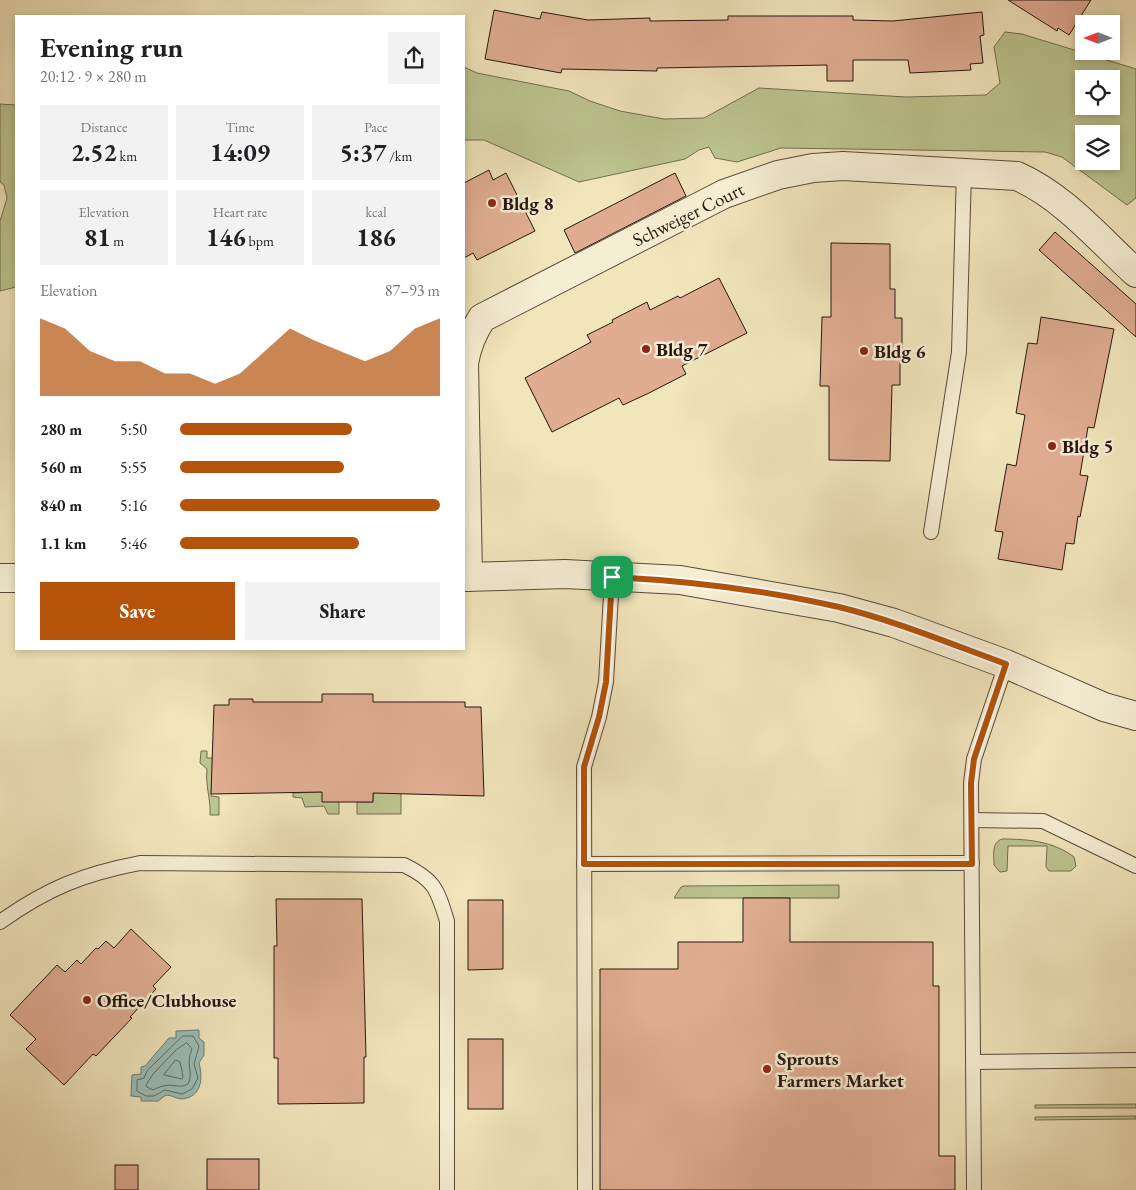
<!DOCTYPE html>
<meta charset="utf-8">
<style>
:root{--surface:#fff;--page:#f2f2f2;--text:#202124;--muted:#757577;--accent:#b45309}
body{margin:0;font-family:"EB Garamond",serif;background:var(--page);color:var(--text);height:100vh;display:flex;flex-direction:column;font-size:19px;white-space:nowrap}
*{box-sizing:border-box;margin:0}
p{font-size:16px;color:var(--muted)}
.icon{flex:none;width:28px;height:28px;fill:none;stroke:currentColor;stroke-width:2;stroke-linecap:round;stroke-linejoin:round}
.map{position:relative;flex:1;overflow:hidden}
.details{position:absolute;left:15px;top:15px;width:450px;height:635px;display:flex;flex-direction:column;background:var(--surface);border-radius:0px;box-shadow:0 2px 8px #0003}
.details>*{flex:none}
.needle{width:32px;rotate:270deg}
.controls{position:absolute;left:1075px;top:15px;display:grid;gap:10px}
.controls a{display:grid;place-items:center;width:45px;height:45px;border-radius:0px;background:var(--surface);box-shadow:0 2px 8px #0003;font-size:25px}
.pin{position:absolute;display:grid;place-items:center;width:42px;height:42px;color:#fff;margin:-21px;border-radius:10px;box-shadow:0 2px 8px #0006}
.round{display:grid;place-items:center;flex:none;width:52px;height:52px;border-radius:0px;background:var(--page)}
.headline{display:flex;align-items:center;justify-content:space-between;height:85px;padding:0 25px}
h1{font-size:28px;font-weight:700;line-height:38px}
.stats{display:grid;grid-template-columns:repeat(3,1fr);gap:8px;height:85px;padding:5px 25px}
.stats div{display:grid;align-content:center;border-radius:0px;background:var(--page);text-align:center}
.stats b{font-size:25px;font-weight:700}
.stats small{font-size:14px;font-weight:400}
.stats p{font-size:14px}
.chart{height:140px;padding:10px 25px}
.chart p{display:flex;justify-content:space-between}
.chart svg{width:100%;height:90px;margin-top:5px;fill:var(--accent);opacity:.7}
.action{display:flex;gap:10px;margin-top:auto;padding:10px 25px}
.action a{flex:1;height:58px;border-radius:0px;background:var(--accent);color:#fff;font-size:20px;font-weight:700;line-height:58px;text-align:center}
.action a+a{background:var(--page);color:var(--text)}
ul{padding:0 25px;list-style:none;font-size:16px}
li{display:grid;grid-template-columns:80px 60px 1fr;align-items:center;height:38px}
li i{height:12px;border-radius:6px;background:var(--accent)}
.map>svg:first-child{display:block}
.green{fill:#bcc48f;stroke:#726d4f;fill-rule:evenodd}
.water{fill:#9bbeb6;stroke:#6d7b73}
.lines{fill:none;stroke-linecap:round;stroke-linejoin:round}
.shore{stroke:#616a62;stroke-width:1}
.building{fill:#e0ad93;stroke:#27160f}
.service-casing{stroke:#5a4a3a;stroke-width:16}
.minor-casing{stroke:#5a4a3a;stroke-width:30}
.tertiary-casing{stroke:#5a4a3a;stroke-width:30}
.service{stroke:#f6eed3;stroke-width:14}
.minor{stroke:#f6eed3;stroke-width:28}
.tertiary{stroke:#f6eed3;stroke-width:28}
.route-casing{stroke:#fff;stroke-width:10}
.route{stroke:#b45309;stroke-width:6}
.poi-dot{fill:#8f2418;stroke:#f6eed3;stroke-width:2}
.labels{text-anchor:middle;stroke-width:5;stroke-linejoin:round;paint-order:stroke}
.poi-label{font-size:19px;font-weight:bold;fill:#27160f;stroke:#f6eed3;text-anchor:start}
.street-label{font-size:19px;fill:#27160f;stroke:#f6eed3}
</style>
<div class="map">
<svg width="1136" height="1190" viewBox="0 0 1136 1190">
<rect width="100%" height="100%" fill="#f1e5bc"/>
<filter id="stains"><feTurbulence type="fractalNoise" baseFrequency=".004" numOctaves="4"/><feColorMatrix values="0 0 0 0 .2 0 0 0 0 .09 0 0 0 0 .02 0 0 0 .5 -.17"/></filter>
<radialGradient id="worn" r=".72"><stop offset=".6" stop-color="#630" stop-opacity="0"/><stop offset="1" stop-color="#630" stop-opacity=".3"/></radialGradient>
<g class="green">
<path d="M1005 32 1022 34 1136 69V198L1127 205 1062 157 1045 152 781 148 737 162 715 158 709 147 699 150 685 159 579 182 484 140H464V67L477 73 569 91 590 101 620 111 664 119 704 118 759 88 906 97 986 95 1000 83 994 47ZM1084 79H1111V106H1084ZM1084 134H1111V161H1084Z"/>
<path d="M0 104 16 105V287L0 291V221L7 198 4 185 0 182Z"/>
<path d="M201 751H207V758H214L211 796 219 797V815H210C211 799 205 785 207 769L200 763Z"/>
<path d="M322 792 339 802V814H328L324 806 305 807 302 798 293 797V793Z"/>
<path d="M373 792 401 793V814H357V802H373Z"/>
<path d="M1002 839C1027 839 1053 841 1074 857L1076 866 1071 871H1049L1046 867 1047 846H1008L1007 871 1000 872 994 865C994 855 991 843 1002 839Z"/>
<path d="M839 885V898H674L681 887 684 886Z"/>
<path d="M1136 1104V1108H1035V1105Z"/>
<path d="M1136 1116V1119L1035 1120V1117Z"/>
</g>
<path class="water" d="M199 1030V1038L204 1042V1055L199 1063C203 1078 202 1097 182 1099 177 1099 172 1095 166 1095L158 1101H141V1097L131 1096 132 1075 141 1074V1067L145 1066 169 1038H176V1031Z"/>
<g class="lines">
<g class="shore">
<path d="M183 1036H193L199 1046 194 1064 198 1078 192 1089 182 1094 165 1090 154 1096H146L137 1091V1080L144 1078 147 1071Z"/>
<path d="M187 1043 192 1049C185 1064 194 1073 188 1084 177 1090 171 1080 153 1090L147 1087 146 1085 153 1074 176 1050Z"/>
<path d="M176 1060 180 1062 183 1076 182 1079 164 1075Z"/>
</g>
</g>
<g class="building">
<path d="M1008 0H1091L1069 35 1058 28 1057 31Z"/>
<path d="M494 10 540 19 542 12 588 20 650 18V21L728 20V16H853V20L893 21 982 12 984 35 980 36 983 63 970 64 971 70 910 73 908 60H853V81H827V65L657 68V71L562 69 561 73 485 59Z"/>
<path d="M489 170 493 180 506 173 535 231 477 260 473 253 464 258V183Z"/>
<path d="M675 173 686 196 575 253 564 230Z"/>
<path d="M1055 232 1136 304V337L1039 250Z"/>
<path d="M831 243 890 244V289H895V318H902V358H900V385H892L890 461 829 460V386H820L822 317H831Z"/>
<path d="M719 278 747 333 682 366 686 374 649 393 623 405 619 398 552 432 525 378 591 342 587 335 613 322 612 320 647 302 650 310 678 296 680 298Z"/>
<path d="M1041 317 1114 329 1094 428 1088 427 1080 475 1088 476 1080 517 1078 516 1074 544 1066 543 1062 570 998 559 1003 532 995 531 1007 464 1016 466 1025 415 1016 413 1028 343 1037 344Z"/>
<path d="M322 694H373V702H465V707H481L484 796 373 793V802H322V792L211 794 214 705H229V699H253V702H322Z"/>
<path d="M743 898H790V942H933V986H939V1156H955V1190H600V969H678V942H743Z"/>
<path d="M276 899H362L366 1057H364V1103L278 1104V1058H274V946H277Z"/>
<path d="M468 900H503V969L468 970Z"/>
<path d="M131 929 171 967 153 986 156 989 130 1017 132 1018 96 1056 93 1054 64 1085 26 1049 36 1039 10 1015 57 965 65 972 77 960 81 964 96 948 98 949 106 941 114 948Z"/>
<rect x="468" y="1039" width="35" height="70"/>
<rect x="207" y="1159" width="52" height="31"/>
<rect x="115" y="1165" width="23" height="25"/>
</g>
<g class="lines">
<g class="service-casing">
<g id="service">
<path d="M931 532 959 352 964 171"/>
<path d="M972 820 1043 821 1136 866"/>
<path d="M584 864 972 863"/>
<path d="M0 922C48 888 83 874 140 863L404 865C435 880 437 889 447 921V1190"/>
<path d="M974 1062 1136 1060"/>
<path d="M585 1190 584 767 599 717 606 682 612 577"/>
<path d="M974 1190 971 783 974 759 1006 664"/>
</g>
</g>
<g class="minor-casing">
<path id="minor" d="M468 577 464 363C467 346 472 333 482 318L724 194 778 175 813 168 843 166 1017 176C1063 196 1099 239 1136 273"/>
</g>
<g class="tertiary-casing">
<g id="tertiary">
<path d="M464 577 565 574 680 580 839 608 894 623 1006 664 1104 707 1136 716"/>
<path d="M0 578H16"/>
</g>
</g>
<use href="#service" class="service"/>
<use href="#minor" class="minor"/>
<use href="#tertiary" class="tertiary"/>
</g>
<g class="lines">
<g class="route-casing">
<path id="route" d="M612 577C689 581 765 590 839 607 896 621 951 644 1006 664L974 759 971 783 972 864H584V767L599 717 606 682Z"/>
</g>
<use href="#route" class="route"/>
</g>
<g class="poi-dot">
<circle cx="492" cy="203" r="5"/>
<circle cx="646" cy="349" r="5"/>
<circle cx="864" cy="351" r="5"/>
<circle cx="1052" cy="446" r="5"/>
<circle cx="87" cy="1000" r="5"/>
<circle cx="767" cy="1069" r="5"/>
</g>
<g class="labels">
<g class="poi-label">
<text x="502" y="210">Bldg 8</text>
<text x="656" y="356">Bldg 7</text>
<text x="874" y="358">Bldg 6</text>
<text x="1062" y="453">Bldg 5</text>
<text x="97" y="1007">Office/Clubhouse</text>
<text x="777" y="1065">Sprouts<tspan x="777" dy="22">Farmers Market</tspan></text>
</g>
<g class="street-label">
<text transform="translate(688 214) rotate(-26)" y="7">Schweiger Court</text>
</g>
</g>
<rect width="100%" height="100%" filter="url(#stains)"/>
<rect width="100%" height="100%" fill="url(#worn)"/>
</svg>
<div class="controls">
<a><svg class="needle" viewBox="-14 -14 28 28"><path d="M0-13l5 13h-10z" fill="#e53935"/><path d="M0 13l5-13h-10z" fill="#757577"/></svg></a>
<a><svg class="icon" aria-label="locate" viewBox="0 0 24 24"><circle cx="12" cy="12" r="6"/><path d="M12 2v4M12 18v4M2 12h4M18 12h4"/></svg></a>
<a><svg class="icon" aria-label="layers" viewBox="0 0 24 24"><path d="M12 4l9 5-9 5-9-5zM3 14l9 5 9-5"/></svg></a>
</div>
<div class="pin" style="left:612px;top:577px;background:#1e9e55"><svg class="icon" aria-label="arrive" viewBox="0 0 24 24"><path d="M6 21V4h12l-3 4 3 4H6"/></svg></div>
<section class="details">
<div class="headline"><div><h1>Evening run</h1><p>20:12 · 9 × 280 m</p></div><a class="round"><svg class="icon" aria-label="share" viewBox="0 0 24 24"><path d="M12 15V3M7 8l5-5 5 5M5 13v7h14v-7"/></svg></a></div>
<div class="stats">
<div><p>Distance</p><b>2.52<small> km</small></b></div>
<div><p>Time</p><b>14:09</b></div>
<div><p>Pace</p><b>5:37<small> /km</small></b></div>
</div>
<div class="stats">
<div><p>Elevation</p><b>81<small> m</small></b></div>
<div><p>Heart rate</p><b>146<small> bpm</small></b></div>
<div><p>kcal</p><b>186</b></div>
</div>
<div class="chart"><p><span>Elevation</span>87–93 m</p>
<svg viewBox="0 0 160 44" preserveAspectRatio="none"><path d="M0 44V6L10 11L20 22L30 27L40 27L50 33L60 33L70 38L80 33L90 22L100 11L110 17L120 22L130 27L140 22L150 11L160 6V44z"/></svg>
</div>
<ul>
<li><b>280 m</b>5:50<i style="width:66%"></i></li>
<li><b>560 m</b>5:55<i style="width:63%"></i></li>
<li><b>840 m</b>5:16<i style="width:100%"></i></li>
<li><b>1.1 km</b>5:46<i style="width:69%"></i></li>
</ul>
<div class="action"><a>Save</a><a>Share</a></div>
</section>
</div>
